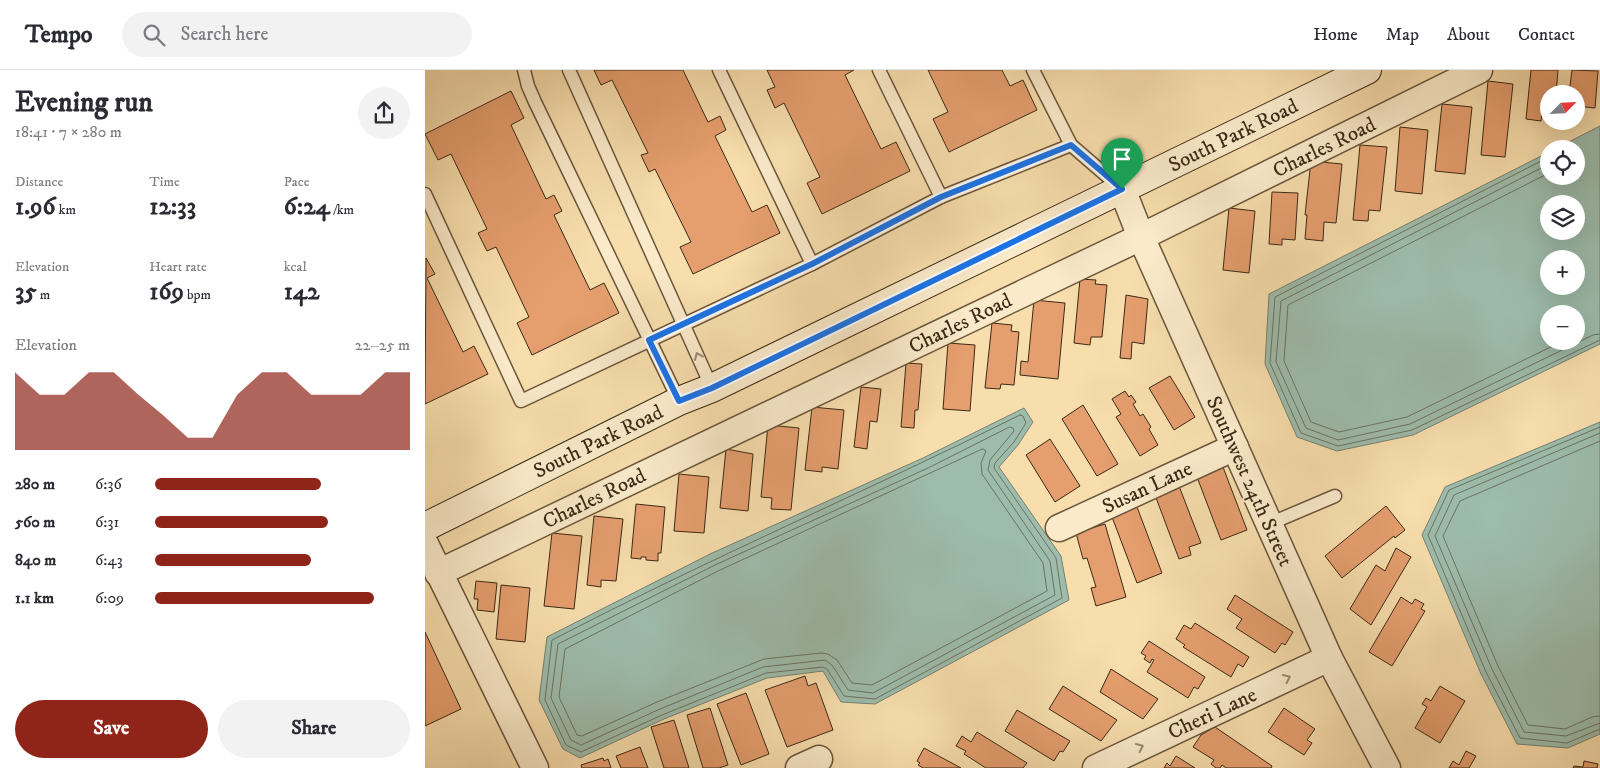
<!DOCTYPE html>
<meta charset="utf-8">
<style>
:root{--surface:#fff;--page:#f2f2f3;--text:#2b2b33;--muted:#7c7c81;--line:#e1e1e2;--accent:#8f2418}
body{margin:0;font-family:"IM FELL DW Pica",serif;background:var(--page);color:var(--text);height:100vh;display:flex;flex-direction:column;font-size:19px;white-space:nowrap}
*{box-sizing:border-box;margin:0}
p{font-size:16px;color:var(--muted)}
.icon{flex:none;width:28px;height:28px;fill:none;stroke:currentColor;stroke-width:2;stroke-linecap:round;stroke-linejoin:round}
.map{position:relative;flex:1;overflow:hidden}
.sheet{display:flex;flex-direction:column;background:var(--surface);width:425px}
.sheet>*{flex:none}
.needle{width:32px;rotate:66deg}
.tools{position:absolute;left:1115px;top:15px;display:grid;gap:10px}
.tools a{display:grid;place-items:center;width:45px;height:45px;border-radius:50%;background:var(--surface);box-shadow:0 5px 20px #0002;font-size:25px}
.pin{position:absolute;display:grid;place-items:center;width:42px;height:42px;color:#fff;margin:-51px -21px;border-radius:50% 50% 50% 0;rotate:-45deg;box-shadow:0 0 5px #0007}
.pin .icon{rotate:45deg}
.round{display:grid;place-items:center;flex:none;width:52px;height:52px;border-radius:26px;background:var(--page)}
.headline{display:flex;align-items:center;justify-content:space-between;height:85px;padding:0 15px}
h1{font-size:28px;font-weight:700;line-height:38px}
.figures{display:grid;grid-template-columns:repeat(3,1fr);gap:8px;height:85px;padding:5px 15px}
.figures div{display:grid;align-content:center}
.figures b{font-size:25px;font-weight:700}
.figures small{font-size:14px;font-weight:400}
.figures p{font-size:14px}
.chart{height:140px;padding:10px 15px}
.chart p{display:flex;justify-content:space-between}
.chart svg{width:100%;height:90px;margin-top:5px;fill:var(--accent);opacity:.7}
.action{display:flex;gap:10px;margin-top:auto;padding:10px 15px}
.action a{flex:1;height:58px;border-radius:30px;background:var(--accent);color:#fff;font-size:20px;font-weight:700;line-height:58px;text-align:center}
.action a+a{background:var(--page);color:var(--text)}
ul{padding:0 15px;list-style:none;font-size:16px}
li{display:grid;grid-template-columns:80px 60px 1fr;align-items:center;height:38px}
li i{height:12px;border-radius:6px;background:var(--accent)}
header{display:flex;align-items:center;gap:30px;box-sizing:border-box;height:70px;padding:0 25px;background:var(--surface);border-bottom:1px solid var(--line)}
header strong{font-size:24px}
nav{display:flex;gap:28px;margin-inline-start:auto;font-size:18px}
.search{width:350px;height:45px;background:var(--page);display:flex;align-items:center;gap:12px;box-sizing:border-box;padding:0 18px;border-radius:28px;color:var(--muted);font-size:19px}
main{display:flex;flex:1;min-height:0}
.map>svg:first-child{display:block}
.water{fill:#9dbcac;stroke:#768170;fill-rule:evenodd}
.lines{fill:none;stroke-linecap:round;stroke-linejoin:round}
.shore{stroke:#6c7261;stroke-width:1}
.building{fill:#e59e6e;stroke:#3c2916}
.lane-casing{stroke:#6b563c;stroke-width:15}
.street-casing{stroke:#6b563c;stroke-width:29}
.secondary-casing{stroke:#3c2916;stroke-width:30}
.lane{stroke:#faeaca;stroke-width:12}
.street{stroke:#faeaca;stroke-width:26}
.secondary{stroke:#faeaca;stroke-width:28}
.oneway{stroke:#9b8a70}
.route-casing{stroke:#fff;stroke-width:10}
.route{stroke:#1a73e8;stroke-width:6}
.labels{text-anchor:middle;stroke-width:4;stroke-linejoin:round;paint-order:stroke}
.street-label{font-size:21px;fill:#3c2916;stroke:#faeaca}
</style>
<header>
<strong>Tempo</strong>
<div class="search"><svg class="icon" aria-label="search" viewBox="0 0 24 24"><circle cx="10" cy="10" r="6"/><path d="M15 15l6 6"/></svg>Search here</div>
<nav><a>Home</a><a>Map</a><a>About</a><a>Contact</a></nav>
</header>
<main>
<section class="sheet">
<div class="headline"><div><h1>Evening run</h1><p>18:41 · 7 × 280 m</p></div><a class="round"><svg class="icon" aria-label="share" viewBox="0 0 24 24"><path d="M12 15V3M7 8l5-5 5 5M5 13v7h14v-7"/></svg></a></div>
<div class="figures">
<div><p>Distance</p><b>1.96<small> km</small></b></div>
<div><p>Time</p><b>12:33</b></div>
<div><p>Pace</p><b>6:24<small> /km</small></b></div>
</div>
<div class="figures">
<div><p>Elevation</p><b>35<small> m</small></b></div>
<div><p>Heart rate</p><b>169<small> bpm</small></b></div>
<div><p>kcal</p><b>142</b></div>
</div>
<div class="chart"><p><span>Elevation</span>22–25 m</p>
<svg viewBox="0 0 160 44" preserveAspectRatio="none"><path d="M0 44V6L10 17L20 17L30 6L40 6L50 17L60 27L70 38L80 38L90 17L100 6L110 6L120 17L130 17L140 17L150 6L160 6V44z"/></svg>
</div>
<ul>
<li><b>280 m</b>6:36<i style="width:65%"></i></li>
<li><b>560 m</b>6:31<i style="width:68%"></i></li>
<li><b>840 m</b>6:43<i style="width:61%"></i></li>
<li><b>1.1 km</b>6:09<i style="width:86%"></i></li>
</ul>
<div class="action"><a>Save</a><a>Share</a></div>
</section>
<div class="map">
<svg width="1175" height="698" viewBox="0 0 1175 698">
<rect width="100%" height="100%" fill="#f8dead"/>
<filter id="stains"><feTurbulence type="fractalNoise" baseFrequency=".004" numOctaves="4"/><feColorMatrix values="0 0 0 0 .2 0 0 0 0 .09 0 0 0 0 .02 0 0 0 .5 -.17"/></filter>
<radialGradient id="worn" r=".72"><stop offset=".6" stop-color="#630" stop-opacity="0"/><stop offset="1" stop-color="#630" stop-opacity=".3"/></radialGradient>
<g class="water">
<path d="M1175 56V274L988 365 912 381 872 367 840 294 844 224 1124 82V106H1151V79H1130ZM1124 134H1151V161H1124ZM1124 189H1151V216H1124ZM1124 244H1151V271H1124Z"/>
<path d="M599 338 608 352 593 375 574 397 636 486 644 530 450 634 416 632 398 601 342 608 239 649 155 688 138 679 114 630 122 567 285 484 498 388Z"/>
<path d="M1175 352V664L1143 678 1092 674 1056 604 997 465 1020 417Z"/>
</g>
<g class="lines">
<g class="shore">
<path d="M1124 87 850 227 845 293 876 363 913 376 987 360 1175 270"/>
<path d="M1124 94 856 231 851 292 881 358 913 370 985 354 1168 265 1175 264"/>
<path d="M1124 103 863 235 859 291 886 352 914 362 982 347 1138 271"/>
<path d="M595 345 598 346 601 353 589 372 570 393 569 398 631 488 637 528 450 629 419 626 402 599 398 597 341 603 237 645 156 682 141 675 120 630 127 570C281 490 440 422 595 345Z"/>
<path d="M585 357 588 358 589 361 565 390 563 400 625 491 630 525 448 623 423 620 407 595 400 590 338 597 235 639 156 675 146 670 126 628 133 574 290 495 503 398Z"/>
<path d="M1175 357 1024 420 1003 465 1061 602 1095 668 1142 673 1175 659"/>
<path d="M1175 363 1029 425 1010 466 1067 599 1099 662 1141 666 1175 653"/>
<path d="M1175 371 1035 431 1018 466 1073 596 1103 655 1140 659 1167 647 1175 646"/>
<path d="M558 379 561 381 556 393 557 404 618 493 622 521 447 615 427 613 412 590 403 584 396 583 339 589 232 632 157 666 152 665 134 627 140 579 293 501Z"/>
</g>
</g>
<g class="building">
<path d="M169 0H258L283 52 295 46 301 60 290 66 327 142 342 135 355 163 268 204 255 177 266 172 230 99 224 102 216 85 223 83 187 10 176 15Z"/>
<path d="M342 0H429L420 5 456 79 471 72 485 101 397 144 382 113 395 107 359 33 350 38 342 20 350 17Z"/>
<path d="M503 0H577L585 16 598 10 612 40 524 82 508 49 523 42Z"/>
<path d="M1106 0H1133L1131 24H1124V45L1117 44 1116 51 1101 49Z"/>
<path d="M1147 0 1173 1 1170 38 1151 36V24H1144Z"/>
<path d="M1063 11 1088 14 1080 87 1056 85Z"/>
<path d="M86 21 99 48 86 55 121 129 129 125 137 141 129 145 165 220 179 213 194 243 107 285 92 253 104 247 71 177 62 181 53 163 62 159 26 84 13 90 0 64Z"/>
<path d="M1017 34 1047 37 1040 104 1010 101Z"/>
<path d="M975 57 1003 60 997 124 970 121Z"/>
<path d="M935 75 962 77 955 141 944 140 943 151 928 150Z"/>
<path d="M886 91 917 94 911 153 899 152 898 171 880 169 882 145H880Z"/>
<path d="M847 122 873 123 870 170 857 169V175L844 174Z"/>
<path d="M804 138 830 141 824 203 798 200Z"/>
<path d="M1 188 10 204 2 208 38 282 49 276 63 304 0 334Z"/>
<path d="M655 209 671 210 670 214 682 215 677 267H666L665 275 649 273Z"/>
<path d="M701 225 723 229 719 274 707 272 706 289 695 288Z"/>
<path d="M609 230 640 233 633 309 595 305 596 291 603 292Z"/>
<path d="M567 253 587 255 586 261 594 262 589 315 576 314 575 319 560 318Z"/>
<path d="M523 273 550 275 545 341 518 339Z"/>
<path d="M481 293 497 294 493 340H490L489 358 476 357Z"/>
<path d="M745 306 770 347 749 360 724 318Z"/>
<path d="M436 317 456 319 452 352 445 351 442 379 429 377Z"/>
<path d="M700 321 704 327 706 325 711 332 708 334 715 346 718 344 726 357 724 359 733 375 715 386 691 347 696 344 687 329Z"/>
<path d="M658 335 693 394 672 406 637 349Z"/>
<path d="M387 337 419 340 413 399 397 397V402L380 400Z"/>
<path d="M343 355 374 358 366 440 346 439 347 428 336 427Z"/>
<path d="M625 369 655 416 630 432 601 385Z"/>
<path d="M301 379 328 384 323 441 295 438Z"/>
<path d="M798 397 822 460 796 470 772 407Z"/>
<path d="M254 404 284 407 279 463 249 461Z"/>
<path d="M754 416 776 473 764 477 766 485 754 489 730 425Z"/>
<path d="M211 434 240 437 236 483H233V491L221 490V487H216V489L206 488Z"/>
<path d="M961 436 980 460 970 468 969 466 917 508 900 486Z"/>
<path d="M712 437 737 503 712 513 687 447Z"/>
<path d="M169 446 198 449 191 511 176 510V517L162 515Z"/>
<path d="M680 454 701 527 671 536 666 518 671 517 662 488 658 489 651 463Z"/>
<path d="M127 463 157 466 149 539 119 536Z"/>
<path d="M971 478 986 487 946 555 925 539 951 495 960 501Z"/>
<path d="M51 511 72 513 69 542 52 540 53 529H49Z"/>
<path d="M76 515 105 518 100 572 71 569Z"/>
<path d="M810 525 868 562 860 575 857 573 850 583 811 558 817 549 802 539Z"/>
<path d="M976 527 987 534 990 529 999 534 996 539 1000 541 967 596 944 582Z"/>
<path d="M770 553 824 587 818 597 813 594 806 607 758 577 760 575 751 569 759 555 766 559Z"/>
<path d="M0 562 36 639 0 656Z"/>
<path d="M724 571 780 607 773 619 769 617 763 628 722 602 729 590 727 589 725 593 719 589 721 586 716 583Z"/>
<path d="M686 599 733 629 718 649 675 622Z"/>
<path d="M380 606 383 616 391 613 408 660 362 677 340 620Z"/>
<path d="M638 616 692 650 676 671 624 639Z"/>
<path d="M1015 616 1040 631 1015 673 990 658 1002 637 997 634 1001 628 1006 631Z"/>
<path d="M321 623 344 684 316 695 292 634Z"/>
<path d="M285 638 303 695 294 698H278L262 645Z"/>
<path d="M859 638 890 659 882 670 887 673 879 685 843 662Z"/>
<path d="M592 640 645 671 638 682 635 681 629 691 580 661Z"/>
<path d="M249 650 264 698H239L226 657Z"/>
<path d="M790 657 847 696 846 698H801L797 695 795 698H791L786 694 789 690 768 677 776 665Z"/>
<path d="M552 662 602 693 598 698H561L539 684 541 681 531 676 537 666 546 672Z"/>
<path d="M215 677 223 698H196L191 686Z"/>
<path d="M499 678 536 698H498L493 695 495 693 492 691Z"/>
<path d="M1041 681 1051 686 1044 698H1024L1028 691 1034 695Z"/>
<path d="M751 686 770 698H739L742 693 745 696Z"/>
<path d="M178 688 179 691 183 689 186 698H157L156 695Z"/>
<path d="M1159 691 1173 694 1172 698H1148L1149 696 1158 697Z"/>
</g>
<g class="lines">
<g class="lane-casing">
<g id="lane">
<path d="M99 0 103 16 110 32 254 331"/>
<path d="M144 0 287 318"/>
<path d="M294 0 387 194"/>
<path d="M454 0 516 127"/>
<path d="M608 0 646 75 697 119"/>
<path d="M0 124 96 331 387 194 516 127 646 75"/>
<path d="M844 454 910 426"/>
</g>
</g>
<g class="street-casing">
<g id="street">
<path d="M697 119 716 167 904 588 962 698"/>
<path d="M634 458 810 377"/>
<path d="M0 474 110 698"/>
<path d="M13 503 716 167 1054 0"/>
<path d="M374 698 394 689"/>
<path d="M671 698 904 588"/>
</g>
</g>
<g class="secondary-casing">
<path id="secondary" d="M0 457 254 331 287 318 942 0"/>
</g>
<use href="#lane" class="lane"/>
<use href="#street" class="street"/>
<use href="#secondary" class="secondary"/>
</g>
<defs><path id="oneway-chevron" d="M-2-3.5L2.5 0L-2 3.5" fill="none" stroke-width="1.6" stroke-linecap="round" stroke-linejoin="round" transform="scale(1.25)"/></defs>
<g class="oneway">
<use href="#oneway-chevron" transform="translate(273 286) rotate(-113)"/>
<use href="#oneway-chevron" transform="translate(862 608) rotate(-25)"/>
<use href="#oneway-chevron" transform="translate(715 677) rotate(-25)"/>
</g>
<g class="lines">
<g class="route-casing">
<path id="route" d="M646 75 697 119 287 318 254 331 224 270 387 194 516 127Z"/>
</g>
<use href="#route" class="route"/>
</g>
<g class="labels">
<g class="street-label">
<text transform="translate(808 65) rotate(-26)" y="7">South Park Road</text>
<text transform="translate(899 77) rotate(-26)" y="7">Charles Road</text>
<text transform="translate(535 253) rotate(-26)" y="7">Charles Road</text>
<text transform="translate(173 371) rotate(-26)" y="7">South Park Road</text>
<text transform="translate(825 411) rotate(66)" y="7">Southwest 24th Street</text>
<text transform="translate(722 417) rotate(-25)" y="7">Susan Lane</text>
<text transform="translate(169 428) rotate(-26)" y="7">Charles Road</text>
<text transform="translate(787 643) rotate(-25)" y="7">Cheri Lane</text>
</g>
</g>
<rect width="100%" height="100%" filter="url(#stains)"/>
<rect width="100%" height="100%" fill="url(#worn)"/>
</svg>
<div class="tools">
<a><svg class="needle" viewBox="-14 -14 28 28"><path d="M0-13l5 13h-10z" fill="#e53935"/><path d="M0 13l5-13h-10z" fill="#7c7c81"/></svg></a>
<a><svg class="icon" aria-label="locate" viewBox="0 0 24 24"><circle cx="12" cy="12" r="6"/><path d="M12 2v4M12 18v4M2 12h4M18 12h4"/></svg></a>
<a><svg class="icon" aria-label="layers" viewBox="0 0 24 24"><path d="M12 4l9 5-9 5-9-5zM3 14l9 5 9-5"/></svg></a>
<a>+</a>
<a>−</a>
</div>
<div class="pin" style="left:697px;top:119px;background:#1e9e55"><svg class="icon" aria-label="arrive" viewBox="0 0 24 24"><path d="M6 21V4h12l-3 4 3 4H6"/></svg></div>
</div>
</main>
